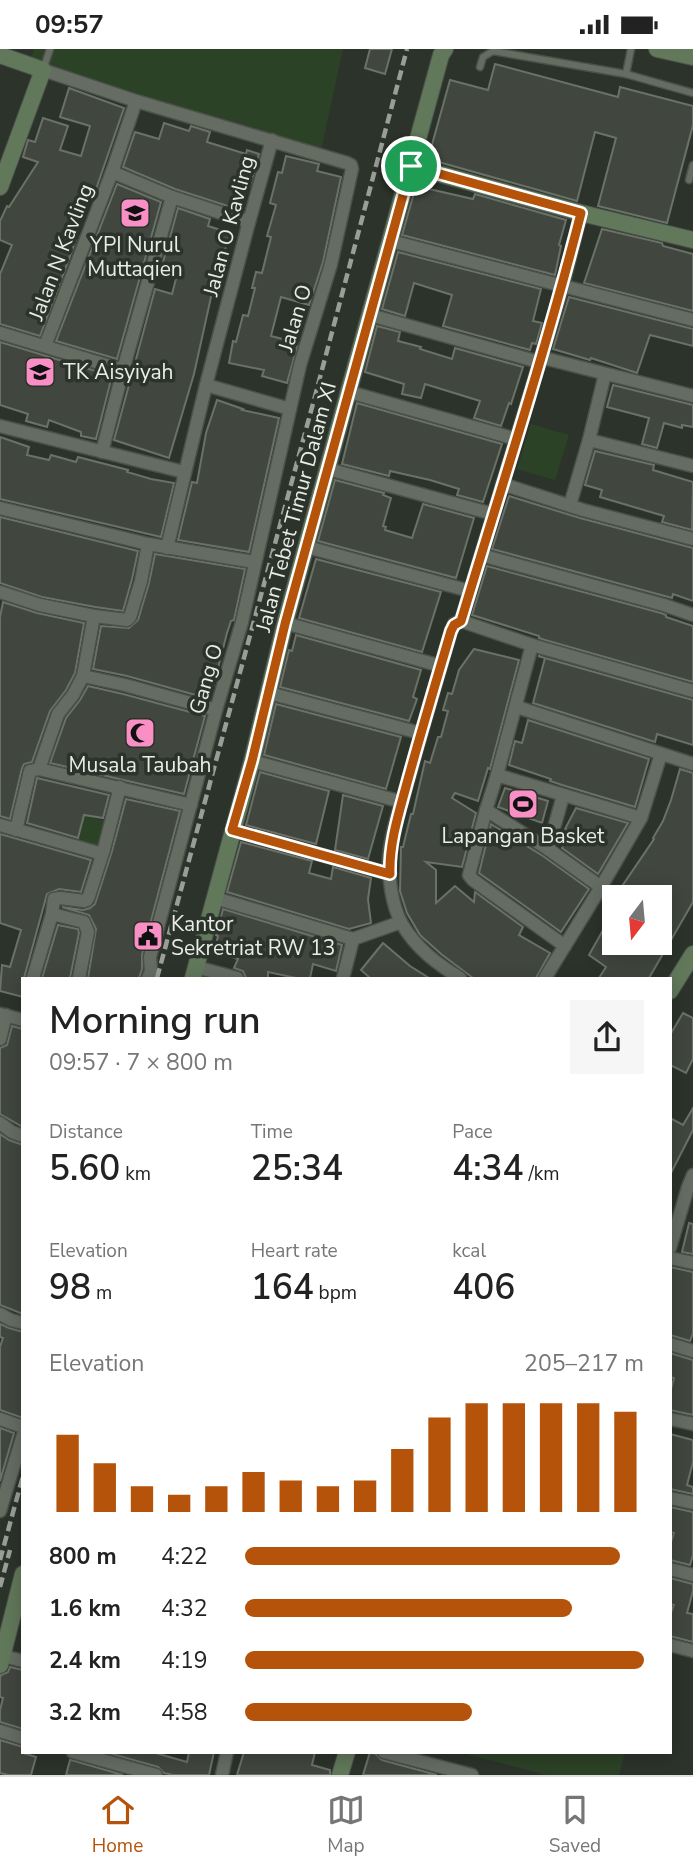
<!DOCTYPE html>
<meta charset="utf-8">
<style>
:root{--surface:#fff;--page:#f6f6f6;--text:#222;--muted:#767676;--line:#e0e0e0;--accent:#b45309}
body{margin:0;font-family:"Nunito Sans",sans-serif;background:var(--page);color:var(--text);height:100vh;display:flex;flex-direction:column;font-size:26px;white-space:nowrap}
*{box-sizing:border-box;margin:0}
p{font-size:23px;color:var(--muted)}
.icon{flex:none;width:38px;height:38px;fill:none;stroke:currentColor;stroke-width:2;stroke-linecap:round;stroke-linejoin:round}
.map{position:relative;flex:1;overflow:hidden}
.details{position:absolute;left:21px;top:928px;width:651px;height:777px;display:flex;flex-direction:column;background:var(--surface);border-radius:0px;box-shadow:0 4px 18px #0003}
.details>*{flex:none}
.needle{width:46px;rotate:196deg}
.controls{position:absolute;left:602px;top:836px;display:grid;gap:14px}
.controls a{display:grid;place-items:center;width:70px;height:70px;border-radius:0px;background:var(--surface);box-shadow:0 4px 18px #0003;font-size:35px}
.pin{position:absolute;display:grid;place-items:center;width:60px;height:60px;color:#fff;margin:-30px;border:4px solid #fff;border-radius:50%;box-shadow:0 2px 7px #0007}
.round{display:grid;place-items:center;flex:none;width:74px;height:74px;border-radius:0px;background:var(--page)}
.summary{display:flex;align-items:center;justify-content:space-between;height:119px;padding:0 28px}
h1{font-size:38px;font-weight:600;line-height:52px}
.stats{display:grid;grid-template-columns:repeat(3,1fr);gap:10px;height:119px;padding:7px 28px}
.stats div{display:grid;align-content:center}
.stats b{font-size:35px;font-weight:600}
.stats small{font-size:19px;font-weight:400}
.stats p{font-size:19px}
.chart{height:196px;padding:14px 28px}
.chart p{display:flex;justify-content:space-between}
.chart svg{width:100%;height:126px;margin-top:7px;stroke:var(--accent);stroke-width:6}
ul{padding:0 28px;list-style:none;font-size:23px}
li{display:grid;grid-template-columns:112px 84px 1fr;align-items:center;height:52px}
li i{height:18px;border-radius:9px;background:var(--accent)}
.status{display:flex;justify-content:space-between;align-items:center;height:49px;padding:0 35px;background:var(--surface);direction:ltr}
.status svg{height:19px;fill:currentColor}
.tab-bar{display:flex;justify-content:space-around;align-items:center;height:98px;border-top:2px solid var(--line);background:var(--surface);font-size:19px;color:var(--muted)}
.tab-bar a{display:grid;justify-items:center;gap:4px}
.tab-bar .active{color:var(--accent)}
.map>svg:first-child{display:block}
.green{fill:#2c4226}
.building{fill:#41473f;stroke:#6a7268;stroke-width:2}
.lines{fill:none;stroke-linecap:round;stroke-linejoin:round}
.lane-casing{stroke:#4b514a;stroke-width:9}
.street-casing{stroke:#4b514a;stroke-width:15}
.secondary-casing{stroke:#4b514a;stroke-width:18}
.lane{stroke:#656d63;stroke-width:6}
.street{stroke:#656d63;stroke-width:12}
.secondary{stroke:#61785a;stroke-width:16}
.rail{stroke:#999f98;stroke-width:4.5;stroke-dasharray:10 5;stroke-linecap:butt}
.route-casing{stroke:#fff;stroke-width:14}
.route{stroke:#b45309;stroke-width:9}
.labels{text-anchor:middle;stroke-width:7;stroke-linejoin:round;paint-order:stroke}
.street-label{font-size:21px;fill:#e8ede7;stroke:#2c332a}
.poi-label{font-size:21px;fill:#e8ede7;stroke:#2c332a}
</style>
<div class="status"><b>09:57</b><svg viewBox="0 0 49 12"><path d="M0 12V9h3v3zM5 12V6h3v6zM10 12V3h3v9zM15 12V0h3v12zM26 1h20v11H26zM47 4h2v5h-2z"/></svg></div>
<div class="map">
<svg width="693" height="1726" viewBox="0 0 693 1726">
<rect width="100%" height="100%" fill="#2c332a"/>
<g class="green">
<path d="M34 0H343L321 102 30 12Z"/>
<path d="M531 375 569 386 555 431 517 420Z"/>
<path d="M84 767 109 773 102 803 77 797Z"/>
<path d="M458 1703H625L619 1726H546Z"/>
</g>
<g class="building">
<path d="M370 0H392L385 25 365 19Z"/>
<path d="M495 15 618 48 620 38 693 57V76L667 174 598 157 616 89 595 83 577 152 428 110 450 31 488 41Z"/>
<path d="M69 39 124 59 95 143 90 142 63 184 76 191 40 287 0 275V225L12 196 0 191V172L7 157 9 158 38 113 23 108 28 91 35 93 43 69 68 77 60 101 81 107 90 77 60 68Z"/>
<path d="M164 74 189 82 191 77 210 83 207 93 246 105 247 101 259 105 250 137 247 136 240 161 175 140 123 118 135 83 159 90Z"/>
<path d="M286 107 319 115 317 122 341 128 323 213 309 256 281 248 271 287 298 294 287 334 262 327 264 321 229 314 233 292 236 293 243 266 248 267 255 239H252L256 223 262 224 271 188 267 187 276 156 270 154 278 123 282 124Z"/>
<path d="M117 135 161 153 117 310 56 292Z"/>
<path d="M416 137 473 150 475 145 566 171 559 196 561 197 555 226 402 186Z"/>
<path d="M178 159 210 170 208 177 230 184 222 211 225 212 218 231 215 230 194 325 169 409 114 391 155 240 172 245 178 222 162 217Z"/>
<path d="M602 180 662 194 663 197 693 205V262L584 234Z"/>
<path d="M398 203 541 240 533 272 542 274 536 295 532 294 530 301 443 277 452 246 414 234 405 267 382 260Z"/>
<path d="M569 248 693 280V297L650 286 637 324 591 309 590 311 553 300Z"/>
<path d="M377 277 400 283 398 292 421 298 420 300 452 310 455 299 523 318 511 355 509 354 501 377 474 369 480 352 425 335 421 349 402 345 404 335 365 323Z"/>
<path d="M0 293 112 327 96 390 81 387V383L49 371 47 378 26 372 28 365 0 356Z"/>
<path d="M613 336 693 356V378L682 376V379L664 374 657 399 642 395 649 369 607 358Z"/>
<path d="M217 351 243 360 242 361 279 369 249 503 178 491 192 433 197 434 206 384Z"/>
<path d="M357 354 502 395 483 453 457 446 459 440 430 431 390 422 389 427 342 415Z"/>
<path d="M0 388 29 398 27 406 49 411 51 406 76 413 78 408 128 421 127 423 151 430 174 434 161 488 0 450Z"/>
<path d="M595 402 654 416 653 421 693 433 692 481 662 473 664 467 600 448 602 441 585 436Z"/>
<path d="M335 431 384 444 383 446 391 449 383 477 386 478 385 481 412 489 423 455 474 469 456 529 318 492Z"/>
<path d="M509 447 580 469 693 499V552L673 545 672 549 492 500Z"/>
<path d="M0 468 138 502 132 530 123 562 95 558 42 548 0 534Z"/>
<path d="M155 505 245 520 234 571 231 572 227 584 210 650 127 627 93 620 101 577 129 579 138 571 149 534Z"/>
<path d="M316 510 441 543 422 603 299 569Z"/>
<path d="M487 517 661 564 666 566V568L693 577V633L545 591 539 589V587L472 566Z"/>
<path d="M3 553 37 564 84 574 75 624 66 641 50 662 32 713 24 715 22 719 10 770 0 767V568Z"/>
<path d="M296 586 421 621 413 648 417 650 409 672 280 638 289 601 292 602Z"/>
<path d="M474 600 519 611 490 720 488 719 478 752 455 744 452 749 476 764 462 818 426 813 436 821V854L455 837 474 853 475 843 523 878 519 886 550 904 536 929H473L441 905 420 886 407 864 400 842 401 798H403L411 765H413L425 712 430 714 438 688H441L448 662 443 661 448 644 452 645 459 621Z"/>
<path d="M538 607 693 651V696L657 685 655 693 533 654 545 609Z"/>
<path d="M88 637 123 645 205 667 184 745 50 714 66 669 80 651Z"/>
<path d="M276 655 401 688 386 740 264 706Z"/>
<path d="M528 671 649 710 635 758 562 736 550 732 551 730 509 716 515 692 522 694Z"/>
<path d="M680 720 693 724V853L649 929H599L606 918 589 906 603 881 605 882 614 861V894H660V849H614L654 790 653 789 663 772 671 751Z"/>
<path d="M260 723 329 742 316 795 246 776Z"/>
<path d="M37 729 109 746 103 769 84 766 78 789 27 774Z"/>
<path d="M505 739 548 752 542 774 498 758Z"/>
<path d="M343 746 383 757 368 810 335 801Z"/>
<path d="M126 750 180 762 142 906V920L139 929H88L96 880 89 866 62 858 83 861 90 859 95 855 112 802Z"/>
<path d="M576 759 628 774 598 825 562 799 571 783 565 780Z"/>
<path d="M491 775 543 807 589 840 561 883 479 824Z"/>
<path d="M0 785 91 811 81 843 59 840 47 845 24 929H23V948L0 942 2 916 10 918 21 881 0 874Z"/>
<path d="M241 793 312 812 309 824 331 830 333 818 371 829 368 850 371 874 349 880 227 843Z"/>
<path d="M223 860 342 896 336 922 313 915 310 929H296L268 923V929H246L243 922 234 919 238 910 214 903 218 887 216 886Z"/>
<path d="M58 876 78 880 79 884 70 929H42Z"/>
<path d="M383 894 410 917 429 929H370L361 921Z"/>
<path d="M683 964 693 969V1010L686 1024 670 1016V986Z"/>
<path d="M12 977 23 980V1078L0 1065V999L7 996Z"/>
<path d="M693 1059V1081L670 1126V1069L683 1076Z"/>
<path d="M0 1085 9 1091 23 1096V1265L0 1256Z"/>
<path d="M689 1174 693 1175V1205L682 1203Z"/>
<path d="M670 1218 693 1223V1284L690 1292 670 1286Z"/>
<path d="M0 1275 9 1279 23 1283V1369L0 1361V1298L3 1289 0 1288Z"/>
<path d="M670 1304 693 1311V1366L670 1361V1344L674 1329 670 1328Z"/>
<path d="M0 1379 14 1384 0 1432Z"/>
<path d="M670 1385 693 1391V1413L687 1436 693 1438V1445L670 1440Z"/>
<path d="M670 1458 693 1463V1506L690 1516 670 1511V1496L674 1484 670 1483Z"/>
<path d="M670 1529 693 1535V1542L687 1564 693 1565V1593L670 1587V1566L674 1556 670 1555Z"/>
<path d="M10 1618 23 1621V1680L0 1673V1661L3 1649 0 1648V1629L1 1626 8 1623Z"/>
<path d="M0 1691 23 1698V1704L36 1708 31 1726H8L0 1724Z"/>
<path d="M105 1703H152L187 1713 189 1703H214L209 1726H173L164 1724 158 1718Z"/>
<path d="M244 1703H315L312 1716 330 1721V1726H237Z"/>
<path d="M370 1703 376 1705 382 1711 437 1726H363Z"/>
<path d="M70 1711H71L123 1726H66Z"/>
</g>
<g class="lines">
<g class="lane-casing">
<g id="lane">
<path d="M480 18 483 8 493 2 626 25 693 44"/>
<path d="M43 21 50 0"/>
<path d="M626 25 631 0"/>
<path d="M689 131 693 116"/>
</g>
</g>
<g class="street-casing">
<g id="street">
<path d="M43 21 136 52 347 114 351 116 352 120 331 215 300 316 242 573 216 661 158 878 150 908 151 922 148 929"/>
<path d="M112 123 172 148 249 173"/>
<path d="M391 192 693 271"/>
<path d="M370 266 539 313"/>
<path d="M0 284 123 321"/>
<path d="M45 297 112 123 136 52"/>
<path d="M540 308 693 347"/>
<path d="M206 336 290 360"/>
<path d="M349 343 516 390"/>
<path d="M0 377 184 423"/>
<path d="M589 391 693 417"/>
<path d="M102 403 123 321 172 148"/>
<path d="M328 420 493 465"/>
<path d="M502 435 583 461 693 490"/>
<path d="M570 456 589 391 605 325"/>
<path d="M0 459 148 495 254 513"/>
<path d="M307 498 470 542"/>
<path d="M167 499 206 336 249 173 272 91"/>
<path d="M481 506 664 556 693 566"/>
<path d="M0 543 40 556 94 567 127 571 130 568 141 532 148 495"/>
<path d="M461 572 532 596 693 642"/>
<path d="M285 574 441 617"/>
<path d="M532 596 497 726 486 761 469 826 473 831 565 897"/>
<path d="M83 627 125 636 216 661"/>
<path d="M269 644 420 684"/>
<path d="M517 658 693 715"/>
<path d="M252 712 402 753"/>
<path d="M39 720 58 665 73 646 83 627 94 567"/>
<path d="M497 726 641 769"/>
<path d="M486 761 548 800 601 838"/>
<path d="M0 776 99 804 103 803"/>
<path d="M16 781 30 722 39 720 191 756"/>
<path d="M232 781 390 825"/>
<path d="M548 800 563 747"/>
<path d="M215 849 353 890"/>
<path d="M52 865 84 873 88 883 79 929"/>
<path d="M353 890 401 873"/>
<path d="M196 918 237 929"/>
<path d="M33 929 52 865 54 850 60 849 84 852 87 851 89 847 104 800 120 738"/>
<path d="M343 929 353 890"/>
<path d="M460 929C437 915 416 899 402 875 392 857 388 828 389 808 391 783 400 759 407 735 421 684 436 633 451 582L454 575 461 572 563 236 581 164"/>
<path d="M545 929 601 838 641 769 661 705"/>
<path d="M0 965 23 971"/>
<path d="M0 990 6 966"/>
<path d="M0 1074 12 1083 23 1087"/>
<path d="M670 1199 688 1138 693 1126"/>
<path d="M670 1209 693 1214"/>
<path d="M0 1265 11 1271 23 1274"/>
<path d="M670 1295 693 1302"/>
<path d="M0 1370 23 1378"/>
<path d="M670 1370 693 1375"/>
<path d="M670 1449 693 1454"/>
<path d="M0 1462 23 1386"/>
<path d="M670 1520 693 1526"/>
<path d="M670 1596 693 1602"/>
<path d="M3 1607 23 1612"/>
<path d="M0 1682 23 1689"/>
<path d="M73 1703 156 1726"/>
<path d="M384 1703 472 1726"/>
<path d="M222 1726 227 1703"/>
</g>
</g>
<g class="secondary-casing">
<g id="secondary">
<path d="M657 0 693 8"/>
<path d="M0 6 43 21 0 138"/>
<path d="M411 117 581 164 693 191"/>
<path d="M193 929 252 712 285 574 441 6 445 0"/>
<path d="M670 942 693 905"/>
<path d="M0 1616 23 1525"/>
<path d="M340 1726 347 1703"/>
</g>
</g>
<use href="#lane" class="lane"/>
<use href="#street" class="street"/>
<use href="#secondary" class="secondary"/>
<g class="rail">
<path d="M157 929 314 351 407 0"/>
<path d="M0 1511 23 1427"/>
<path d="M0 1538 10 1501"/>
</g>
</g>
<g class="lines">
<g class="route-casing">
<path id="route" d="M411 117 581 164C546 301 502 436 461 572L454 576 451 582C436 633 421 683 407 734 399 764 389 794 390 825L232 781 252 712 285 575Z"/>
</g>
<use href="#route" class="route"/>
</g>
<defs>
<g id="school-square" transform="scale(1.575)"><rect x="-9" y="-9" width="18" height="18" rx="4" fill="#fa8fc6" stroke="#2c332a"/><path d="M0-5L7-2L0 1L-7-2ZM-4 1L0 2.5L4 1V4Q0 6-4 4Z" fill="#111"/></g>
<g id="mosque-square" transform="scale(1.575)"><rect x="-9" y="-9" width="18" height="18" rx="4" fill="#fa8fc6" stroke="#2c332a"/><path d="M3.5-4.9A6 6 0 1 0 3.5 4.9A5 5 0 1 1 3.5-4.9Z" fill="#111"/></g>
<g id="stadium-square" transform="scale(1.575)"><rect x="-9" y="-9" width="18" height="18" rx="4" fill="#fa8fc6" stroke="#2c332a"/><path d="M0-5a6.5 5 0 1 0 0 10a6.5 5 0 1 0 0-10ZM-3.5-1.8h7v3.6h-7Z" fill="#111"/></g>
<g id="civic-square" transform="scale(1.575)"><rect x="-9" y="-9" width="18" height="18" rx="4" fill="#fa8fc6" stroke="#2c332a"/><path d="M-.6-6.5H3V-4.5H.6V-3L4-1V1h2V6H-6V1h2V-1L-.6-3ZM-1.2 2.5V6h2.4V2.5Z" fill="#111"/></g>
</defs>
<g fill-rule="evenodd">
<use href="#school-square" x="135" y="164"/>
<use href="#school-square" x="40" y="323"/>
<use href="#mosque-square" x="140" y="684"/>
<use href="#stadium-square" x="523" y="755"/>
<use href="#civic-square" x="148" y="887"/>
</g>
<g class="labels">
<g class="street-label">
<text transform="translate(229 177) rotate(-75)" y="7">Jalan O Kavling</text>
<text transform="translate(61 203) rotate(-69)" y="7">Jalan N Kavling</text>
<text transform="translate(295 269) rotate(-73)" y="7">Jalan O</text>
<text transform="translate(296 458) rotate(-75)" y="7">Jalan Tebet Timur Dalam XI</text>
<text transform="translate(206 630) rotate(-74)" y="7">Gang O</text>
</g>
<g class="poi-label">
<text x="135" y="203">YPI Nurul<tspan x="135" dy="24">Muttaqien</tspan></text>
<text x="63" y="330" text-anchor="start">TK Aisyiyah</text>
<text x="140" y="723">Musala Taubah</text>
<text x="523" y="794">Lapangan Basket</text>
<text x="171" y="882" text-anchor="start">Kantor<tspan x="171" dy="24">Sekretriat RW 13</tspan></text>
</g>
</g>
</svg>
<div class="controls">
<a><svg class="needle" viewBox="-14 -14 28 28"><path d="M0-13l5 13h-10z" fill="#e53935"/><path d="M0 13l5-13h-10z" fill="#767676"/></svg></a>
</div>
<div class="pin" style="left:411px;top:117px;background:#1e9e55"><svg class="icon" aria-label="arrive" viewBox="0 0 24 24"><path d="M6 21V4h12l-3 4 3 4H6"/></svg></div>
<section class="details">
<div class="summary"><div><h1>Morning run</h1><p>09:57 · 7 × 800 m</p></div><a class="round"><svg class="icon" aria-label="share" viewBox="0 0 24 24"><path d="M12 15V3M7 8l5-5 5 5M5 13v7h14v-7"/></svg></a></div>
<div class="stats">
<div><p>Distance</p><b>5.60<small> km</small></b></div>
<div><p>Time</p><b>25:34</b></div>
<div><p>Pace</p><b>4:34<small> /km</small></b></div>
</div>
<div class="stats">
<div><p>Elevation</p><b>98<small> m</small></b></div>
<div><p>Heart rate</p><b>164<small> bpm</small></b></div>
<div><p>kcal</p><b>406</b></div>
</div>
<div class="chart"><p><span>Elevation</span>205–217 m</p>
<svg viewBox="0 0 160 44" preserveAspectRatio="none"><path d="M5 44V17M15 44V27M25 44V35M35 44V38M45 44V35M55 44V30M65 44V33M75 44V35M85 44V33M95 44V22M105 44V11M115 44V6M125 44V6M135 44V6M145 44V6M155 44V9"/></svg>
</div>
<ul>
<li><b>800 m</b>4:22<i style="width:94%"></i></li>
<li><b>1.6 km</b>4:32<i style="width:82%"></i></li>
<li><b>2.4 km</b>4:19<i style="width:100%"></i></li>
<li><b>3.2 km</b>4:58<i style="width:57%"></i></li>
</ul>
</section>
</div>
<nav class="tab-bar">
<a class="active"><svg class="icon" aria-label="home" viewBox="0 0 24 24"><path d="M3 11l9-7 9 7M6 9v11h12V9"/></svg>Home</a>
<a><svg class="icon" aria-label="map" viewBox="0 0 24 24"><path d="M3 6l6-2 6 2 6-2v14l-6 2-6-2-6 2zM9 4v14M15 6v14"/></svg>Map</a>
<a><svg class="icon" aria-label="saved" viewBox="0 0 24 24"><path d="M7 4h10v16l-5-4-5 4z"/></svg>Saved</a>
</nav>
